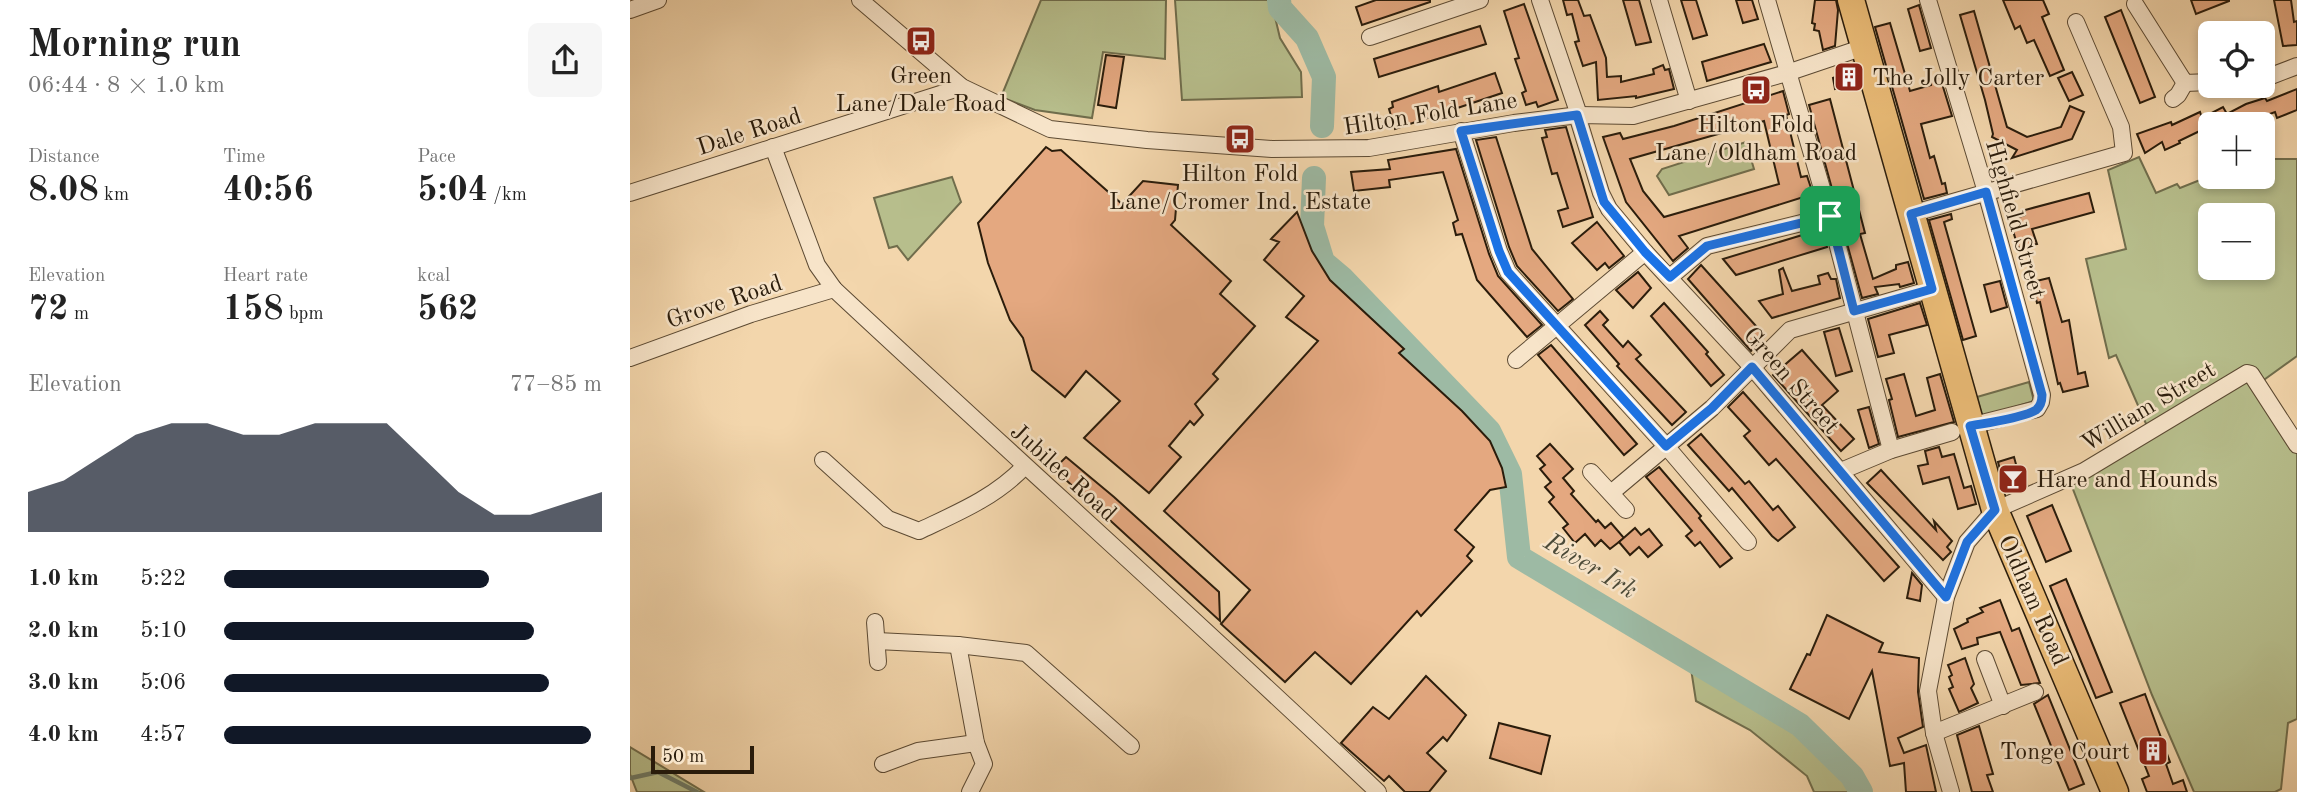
<!DOCTYPE html>
<meta charset="utf-8">
<style>
:root{--surface:#fff;--page:#f6f6f6;--text:#222;--muted:#767676;--accent:#111827}
body{margin:0;font-family:"Old Standard TT",serif;background:var(--page);color:var(--text);height:100vh;display:flex;flex-direction:column;font-size:26px;white-space:nowrap}
*{box-sizing:border-box;margin:0}
p{font-size:23px;color:var(--muted)}
.icon{flex:none;width:38px;height:38px;fill:none;stroke:currentColor;stroke-width:2;stroke-linecap:round;stroke-linejoin:round}
.map{position:relative;flex:1;overflow:hidden}
.drawer{display:flex;flex-direction:column;background:var(--surface);width:630px}
.drawer>*{flex:none}
.tools{position:absolute;left:1568px;top:21px;display:grid;gap:14px}
.tools a{display:grid;place-items:center;width:77px;height:77px;border-radius:10px;background:var(--surface);box-shadow:0 4px 10px #0003;font-size:35px}
.scale{position:absolute;left:21px;bottom:18px;width:103px;box-sizing:border-box;padding-left:7px;border:4px solid #2a1c0b;border-top:0;font-size:19px;line-height:24px;white-space:nowrap;color:#2a1c0b;-webkit-text-stroke:5px #f7e4c9;paint-order:stroke}
.pin{position:absolute;display:grid;place-items:center;width:60px;height:60px;color:#fff;margin:-30px;border-radius:14px;box-shadow:0 4px 10px #0006}
.round{display:grid;place-items:center;flex:none;width:74px;height:74px;border-radius:10px;background:var(--page)}
.summary{display:flex;align-items:center;justify-content:space-between;height:119px;padding:0 28px}
h1{font-size:38px;font-weight:800;line-height:52px}
.metrics{display:grid;grid-template-columns:repeat(3,1fr);gap:10px;height:119px;padding:7px 28px}
.metrics div{display:grid;align-content:center}
.metrics b{font-size:35px;font-weight:800}
.metrics small{font-size:19px;font-weight:400}
.metrics p{font-size:19px}
.chart{height:196px;padding:14px 28px}
.chart p{display:flex;justify-content:space-between}
.chart svg{width:100%;height:126px;margin-top:7px;fill:var(--accent);opacity:.7}
ul{padding:0 28px;list-style:none;font-size:23px}
li{display:grid;grid-template-columns:112px 84px 1fr;align-items:center;height:52px}
li i{height:18px;border-radius:9px;background:var(--accent)}
main{display:flex;flex:1;min-height:0}
.map>svg:first-child{display:block}
.green{fill:#b7be8c;stroke:#706d4c;stroke-width:2;fill-rule:evenodd}
.lines{fill:none;stroke-linecap:round;stroke-linejoin:round}
.stream{stroke:#6f7b67;stroke-width:4.5}
.river{stroke:#9dbaa4;stroke-width:24}
.building{fill:#e4a880;stroke:#2a1c0b;stroke-width:2;fill-rule:evenodd}
.minor-casing{stroke:#5c4a33;stroke-width:18}
.primary-casing{stroke:#2a1c0b;stroke-width:29}
.minor{stroke:#f7e4c9;stroke-width:16}
.primary{stroke:#eabb76;stroke-width:26}
.route-casing{stroke:#fff;stroke-width:14}
.route{stroke:#1a73e8;stroke-width:9}
.labels{text-anchor:middle;stroke-width:5;stroke-linejoin:round;paint-order:stroke}
.poi-label{font-size:24px;fill:#2a1c0b;stroke:#f7e4c9}
.street-label{font-size:24px;fill:#2a1c0b;stroke:#f7e4c9}
.water-label{font-size:26px;font-style:italic;fill:#4c4b39;stroke:#f7e4c9}
</style>
<main>
<section class="drawer">
<div class="summary"><div><h1>Morning run</h1><p>06:44 · 8 × 1.0 km</p></div><a class="round"><svg class="icon" aria-label="share" viewBox="0 0 24 24"><path d="M12 15V3M7 8l5-5 5 5M5 13v7h14v-7"/></svg></a></div>
<div class="metrics">
<div><p>Distance</p><b>8.08<small> km</small></b></div>
<div><p>Time</p><b>40:56</b></div>
<div><p>Pace</p><b>5:04<small> /km</small></b></div>
</div>
<div class="metrics">
<div><p>Elevation</p><b>72<small> m</small></b></div>
<div><p>Heart rate</p><b>158<small> bpm</small></b></div>
<div><p>kcal</p><b>562</b></div>
</div>
<div class="chart"><p><span>Elevation</span>77–85 m</p>
<svg viewBox="0 0 160 44" preserveAspectRatio="none"><path d="M0 44V30L10 26L20 18L30 10L40 6L50 6L60 10L70 10L80 6L90 6L100 6L110 18L120 30L130 38L140 38L150 34L160 30V44z"/></svg>
</div>
<ul>
<li><b>1.0 km</b>5:22<i style="width:70%"></i></li>
<li><b>2.0 km</b>5:10<i style="width:82%"></i></li>
<li><b>3.0 km</b>5:06<i style="width:86%"></i></li>
<li><b>4.0 km</b>4:57<i style="width:97%"></i></li>
</ul>
</section>
<div class="map">
<svg width="1667" height="792" viewBox="0 0 1667 792">
<rect width="100%" height="100%" fill="#f3d6ac"/>
<filter id="stains"><feTurbulence type="fractalNoise" baseFrequency=".00286" numOctaves="4"/><feColorMatrix values="0 0 0 0 .2 0 0 0 0 .09 0 0 0 0 .02 0 0 0 .5 -.17"/></filter>
<radialGradient id="worn" r=".72"><stop offset=".6" stop-color="#630" stop-opacity="0"/><stop offset="1" stop-color="#630" stop-opacity=".3"/></radialGradient>
<g class="green">
<path d="M411 0H536L535 59 473 52 462 118 405 110 371 97Z"/>
<path d="M545 0H641L650 38 671 72 672 97 552 100Z"/>
<path d="M1116 142 1124 169 1039 195 1027 176 1032 169Z"/>
<path d="M1509 157 1526 193 1547 184 1550 188 1580 176 1633 177V159H1667V356L1631 382 1667 447V719L1658 723 1651 789 1645 792H1564L1522 695 1441 484 1517 426 1486 355 1479 358 1456 259 1496 249 1478 170ZM1580 215H1633V268H1580Z"/>
<path d="M322 177 331 202 278 260 267 246 259 248 244 198Z"/>
<path d="M1399 382 1404 401 1352 417 1347 397Z"/>
<path d="M1061 669 1125 705 1183 728 1222 768 1234 792H1184L1177 776 1120 730 1066 701Z"/>
<path d="M0 747 74 792H7L0 774Z"/>
</g>
<g class="lines">
<path class="stream" d="M1 778 28 772 67 792"/>
<g class="river">
<path d="M649 0 650 8 677 38 694 77 692 126"/>
<path d="M684 178 682 226 693 262 713 279 859 431 880 474 889 557 1170 725 1222 776 1231 792"/>
</g>
</g>
<g class="building">
<path d="M746 0H800V2L732 25 726 7Z"/>
<path d="M933 0H948L954 16 960 15 976 58 977 77 991 76V82L1024 74 1023 69 1033 65 1035 70 1039 69 1044 89 1006 98V96L968 100 966 62 953 66 945 42 949 41 942 14 937 15Z"/>
<path d="M993 0H1009L1021 42 1006 45Z"/>
<path d="M1051 0H1066L1077 35 1063 39Z"/>
<path d="M1106 0H1122L1128 19 1113 23Z"/>
<path d="M1185 0H1206L1208 10 1205 46 1193 50 1189 31 1184 30 1185 24 1182 23Z"/>
<path d="M1373 0H1413L1419 14 1412 17 1434 70 1420 76 1404 40 1397 43 1390 26 1385 29Z"/>
<path d="M1561 0H1599V1L1566 14Z"/>
<path d="M1644 0H1661L1664 22 1667 21V45L1653 46Z"/>
<path d="M894 4 928 100 908 107 906 102 896 105 892 93 896 91 885 59 889 58 874 11Z"/>
<path d="M1289 5 1301 48 1290 51 1278 9Z"/>
<path d="M1491 10 1525 97 1510 103 1475 17Z"/>
<path d="M1344 11 1377 127 1397 137 1431 127 1440 106 1454 112 1442 139 1382 158 1387 150 1362 137 1363 134 1355 100 1330 15Z"/>
<path d="M1260 23 1280 91 1301 85 1300 80 1310 77 1322 116 1291 124 1300 158 1304 156 1312 184 1315 183 1317 193 1294 199 1245 27Z"/>
<path d="M850 26 856 44 749 77 744 59Z"/>
<path d="M1134 44 1141 62 1077 81 1072 62Z"/>
<path d="M476 55 494 57 486 108 468 105Z"/>
<path d="M1222 63 1228 83 1205 89 1203 78 1211 75 1209 66Z"/>
<path d="M1442 72 1453 95 1439 101 1428 78Z"/>
<path d="M865 73 872 93 765 129 759 109 763 107 762 102 808 86 809 92Z"/>
<path d="M1667 89V110L1647 118 1645 112 1612 124H1580V126L1549 141 1550 143 1535 150 1532 142 1515 153 1507 134 1541 122 1542 125 1570 112 1572 118 1593 107 1597 114 1616 104 1635 98 1637 101Z"/>
<path d="M1153 91 1159 114 1156 115 1171 177 1177 176 1183 194 1049 236 1058 248 1043 261 996 202 973 137 990 133 993 139 1044 126ZM1134 121 1149 184 1034 217 1013 191 1000 159Z"/>
<path d="M1200 99 1235 233 1230 234 1243 279 1266 269V265L1278 262 1284 283 1270 287 1269 284 1245 287 1248 294 1232 298 1179 105Z"/>
<path d="M936 127 963 217 933 227 928 211 938 208 927 173 922 174 912 138 917 137 915 130Z"/>
<path d="M866 137 902 249 943 299 928 311 887 266 879 247 846 140Z"/>
<path d="M416 147 422 151 431 150 492 204 513 181 548 185 545 220 541 225 601 281 590 294 625 326 583 374 588 379 565 404 573 415 564 425 560 421 539 446 551 457 519 493 454 438 490 401 456 371 435 397 402 370 393 338 380 320 358 263 348 223Z"/>
<path d="M826 149 859 254 868 276 912 325 897 337 847 280 832 234 826 235 823 223 828 220 813 172 759 180 760 187 724 191 721 172 760 169 758 160Z"/>
<path d="M1459 193 1464 212 1402 229 1407 244 1388 248 1380 220 1395 215V210Z"/>
<path d="M667 212 682 251 700 280 774 349 769 353 832 411 860 441 872 468 876 487 860 490 825 530 844 547 837 556 842 561 791 616 787 611 721 684 685 652 655 682 591 624 620 590 534 511 688 341 656 317 674 296 634 260 649 242 641 239Z"/>
<path d="M1321 214 1322 219 1314 222 1346 336 1333 340 1299 220Z"/>
<path d="M967 222 994 256 979 268 975 263 967 270 942 243Z"/>
<path d="M1192 229 1197 247 1106 275 1093 259Z"/>
<path d="M1071 265 1135 336 1121 351 1058 279Z"/>
<path d="M1153 268 1162 291 1190 284 1188 276 1198 273 1201 279H1206L1210 298 1142 318 1129 301 1153 294 1149 270Z"/>
<path d="M1008 272 1021 288 1003 308 986 290Z"/>
<path d="M1419 278 1432 322 1439 320 1448 374 1455 372 1458 386 1433 392 1430 383 1428 384 1410 302 1407 303 1402 282Z"/>
<path d="M1370 281 1377 307 1361 312 1354 285Z"/>
<path d="M1034 303 1078 352 1076 354 1094 375 1081 386 1021 316Z"/>
<path d="M1290 303 1297 325 1259 335 1264 353 1248 357 1238 319Z"/>
<path d="M970 311 978 320 973 325 993 347 998 341 1011 355 1006 359 1056 412 1042 425 987 366 989 364 955 325Z"/>
<path d="M1209 328 1222 371 1206 376 1194 332Z"/>
<path d="M921 345 1007 444 994 455 908 355Z"/>
<path d="M1172 350 1208 391 1192 405 1224 439 1211 451 1143 375Z"/>
<path d="M1274 374 1286 416 1305 410 1297 378 1310 374 1324 422 1268 437 1259 400 1262 399 1256 379Z"/>
<path d="M1113 392 1269 567 1254 581 1146 459 1139 465 1114 436 1120 431 1098 407Z"/>
<path d="M1239 407 1249 444 1239 448 1228 410Z"/>
<path d="M1071 434 1115 484 1119 481 1143 510 1148 506 1165 527 1148 541 1142 536 1102 488 1099 491 1058 445Z"/>
<path d="M920 444 943 469 933 478 944 491 941 494 966 522 968 520 975 528 981 523 994 538 980 549 971 540 965 546 955 534 945 543 933 528 938 524 919 502 924 497 915 487 921 482 910 469 915 465 907 456Z"/>
<path d="M1309 447 1312 457 1324 454 1334 488 1341 486 1346 504 1328 509 1319 477 1293 484 1288 466 1298 464 1295 451Z"/>
<path d="M436 457 484 497 589 592 590 621 424 469Z"/>
<path d="M1384 457 1387 468 1392 466 1397 484 1376 493 1368 462Z"/>
<path d="M1029 467 1071 516 1069 518 1102 558 1090 567 1070 542 1065 546 1056 536 1062 531 1016 477Z"/>
<path d="M1251 470 1306 530 1304 521 1322 541 1317 547 1321 552 1313 560 1237 483Z"/>
<path d="M1422 505 1441 551 1416 562 1397 516Z"/>
<path d="M1005 528 1011 535 1019 529 1032 545 1018 557 1009 547 1000 555 989 542Z"/>
<path d="M1282 573 1292 585 1290 601 1277 598Z"/>
<path d="M1436 579 1482 692 1466 698 1420 586Z"/>
<path d="M1370 600 1382 631 1389 628 1410 683 1391 685 1370 632 1347 638 1348 644 1332 649 1324 629 1338 622 1337 619 1353 612 1350 608Z"/>
<path d="M1197 615 1253 643 1249 652 1289 658 1288 692 1293 727 1268 738 1274 753 1296 745 1306 792H1276L1274 763 1260 766 1242 671 1219 719 1160 689 1177 654 1180 655Z"/>
<path d="M1335 658 1344 684 1341 688 1348 703 1329 712 1319 689 1323 687 1319 677 1322 675 1318 665Z"/>
<path d="M796 676 836 715 817 741 813 737 797 753 816 771 799 792H775L759 776 754 781 711 743 743 707 759 719Z"/>
<path d="M1515 694 1540 762 1536 764 1543 784 1553 780 1557 792H1517L1512 779 1519 776 1490 703Z"/>
<path d="M1418 695 1454 784 1439 790 1404 704Z"/>
<path d="M869 723 920 736 911 774 860 758Z"/>
<path d="M1349 726 1363 774 1357 775 1363 792H1342L1327 735Z"/>
</g>
<g class="lines">
<g class="minor-casing">
<g id="minor">
<path d="M230 0 332 87 420 129 517 140 642 149 739 148 884 123 949 115 1003 116 1157 73 1234 47"/>
<path d="M910 0 949 115"/>
<path d="M1029 0 1059 101"/>
<path d="M1137 0 1200 216 1261 450"/>
<path d="M1298 0 1356 192 1412 395 1411 402 1407 409 1340 426"/>
<path d="M1505 4 1555 83 1580 82"/>
<path d="M0 10 28 0"/>
<path d="M740 37 850 0"/>
<path d="M1633 79 1667 66"/>
<path d="M1543 99 1548 95 1555 83"/>
<path d="M947 115 971 193 979 209 1015 252 1122 367 1316 597"/>
<path d="M831 131 869 251 878 272 1036 446 1118 542"/>
<path d="M143 147 187 265 204 289C385 458 569 622 748 792"/>
<path d="M0 193 332 87"/>
<path d="M1281 214 1494 153 1491 127 1446 22"/>
<path d="M1040 277 1077 246 1200 216"/>
<path d="M0 358 121 314 204 289"/>
<path d="M886 360 1015 252"/>
<path d="M193 460 258 519 289 531C327 513 364 498 394 467"/>
<path d="M1211 471 1261 450 1322 432"/>
<path d="M961 472 996 510"/>
<path d="M981 493 1082 408 1160 330 1302 289"/>
<path d="M245 622 248 662"/>
<path d="M247 641 328 645 396 653 501 746"/>
<path d="M328 645 346 743 354 764 340 792"/>
<path d="M1355 659 1373 706"/>
<path d="M1304 733 1405 692"/>
<path d="M253 764 288 751 346 743"/>
<path d="M1321 792 1304 733 1298 691 1316 597 1337 542 1365 510 1454 471 1617 373 1621 374 1667 445"/>
</g>
</g>
<g class="primary-casing">
<path id="primary" d="M1221 0 1365 510 1485 792"/>
</g>
<use href="#minor" class="minor"/>
<use href="#primary" class="primary"/>
</g>
<g class="lines">
<g class="route-casing">
<path id="route" d="M947 115 974 202 1015 252 1040 277 1077 246 1200 216 1224 311 1302 289 1281 214 1356 192 1412 395C1412 401 1411 406 1406 410 1393 418 1356 423 1340 426L1365 510 1337 542 1316 597 1122 367 1082 408 1036 446 878 272 869 251 831 131Z"/>
</g>
<use href="#route" class="route"/>
</g>
<defs>
<g id="bus-square" transform="scale(1.575)"><rect x="-9" y="-9" width="18" height="18" rx="4" fill="#8f2418" stroke="#f7e4c9"/><path d="M-5-6H5V4H4V6H2V4H-2V6H-4V4H-5ZM-3.5-4V0h7V-4ZM-3.5 1.2v1.5H-2V1.2ZM2 1.2v1.5H3.5V1.2Z" fill="#fff"/></g>
<g id="building-square" transform="scale(1.575)"><rect x="-9" y="-9" width="18" height="18" rx="4" fill="#8f2418" stroke="#f7e4c9"/><path d="M-4-6H4V6H1V3H-1V6H-4ZM-2.5-4.3h1.7v1.8h-1.7ZM.8-4.3h1.7v1.8H.8ZM-2.5-1h1.7V.8h-1.7ZM.8-1h1.7V.8H.8Z" fill="#fff"/></g>
<g id="bar-square" transform="scale(1.575)"><rect x="-9" y="-9" width="18" height="18" rx="4" fill="#8f2418" stroke="#f7e4c9"/><path d="M-6-5H6L.8 .8V4.5H3.5V6h-7V4.5H-.8V.8Z" fill="#fff"/></g>
</defs>
<g fill-rule="evenodd">
<use href="#bus-square" x="291" y="41"/>
<use href="#building-square" x="1219" y="77"/>
<use href="#bus-square" x="1126" y="90"/>
<use href="#bus-square" x="610" y="139"/>
<use href="#bar-square" x="1383" y="479"/>
<use href="#building-square" x="1523" y="751"/>
</g>
<g class="labels">
<g class="poi-label">
<text x="291" y="83">Green<tspan x="291" dy="28">Lane/Dale Road</tspan></text>
<text x="1242" y="85" text-anchor="start">The Jolly Carter</text>
<text x="1126" y="132">Hilton Fold<tspan x="1126" dy="28">Lane/Oldham Road</tspan></text>
<text x="610" y="181">Hilton Fold<tspan x="610" dy="28">Lane/Cromer Ind. Estate</tspan></text>
<text x="1406" y="487" text-anchor="start">Hare and Hounds</text>
<text x="1500" y="759" text-anchor="end">Tonge Court</text>
</g>
<g class="street-label">
<text transform="translate(800 113) rotate(-9)" y="8">Hilton Fold Lane</text>
<text transform="translate(119 131) rotate(-18)" y="8">Dale Road</text>
<text transform="translate(1386 219) rotate(74)" y="8">Highfield Street</text>
<text transform="translate(94 301) rotate(-19)" y="8">Grove Road</text>
<text transform="translate(1162 380) rotate(49)" y="8">Green Street</text>
<text transform="translate(1518 406) rotate(-31)" y="8">William Street</text>
<text transform="translate(434 472) rotate(42)" y="8">Jubilee Road</text>
<text transform="translate(1404 600) rotate(66)" y="8">Oldham Road</text>
</g>
<g class="water-label">
<text transform="translate(961 565) rotate(31)" y="9">River Irk</text>
</g>
</g>
<rect width="100%" height="100%" filter="url(#stains)"/>
<rect width="100%" height="100%" fill="url(#worn)"/>
</svg>
<div class="tools">
<a><svg class="icon" aria-label="locate" viewBox="0 0 24 24"><circle cx="12" cy="12" r="6"/><path d="M12 2v4M12 18v4M2 12h4M18 12h4"/></svg></a>
<a>+</a>
<a>−</a>
</div>
<div class="scale">50 m</div>
<div class="pin" style="left:1200px;top:216px;background:#1e9e55"><svg class="icon" aria-label="arrive" viewBox="0 0 24 24"><path d="M6 21V4h12l-3 4 3 4H6"/></svg></div>
</div>
</main>
